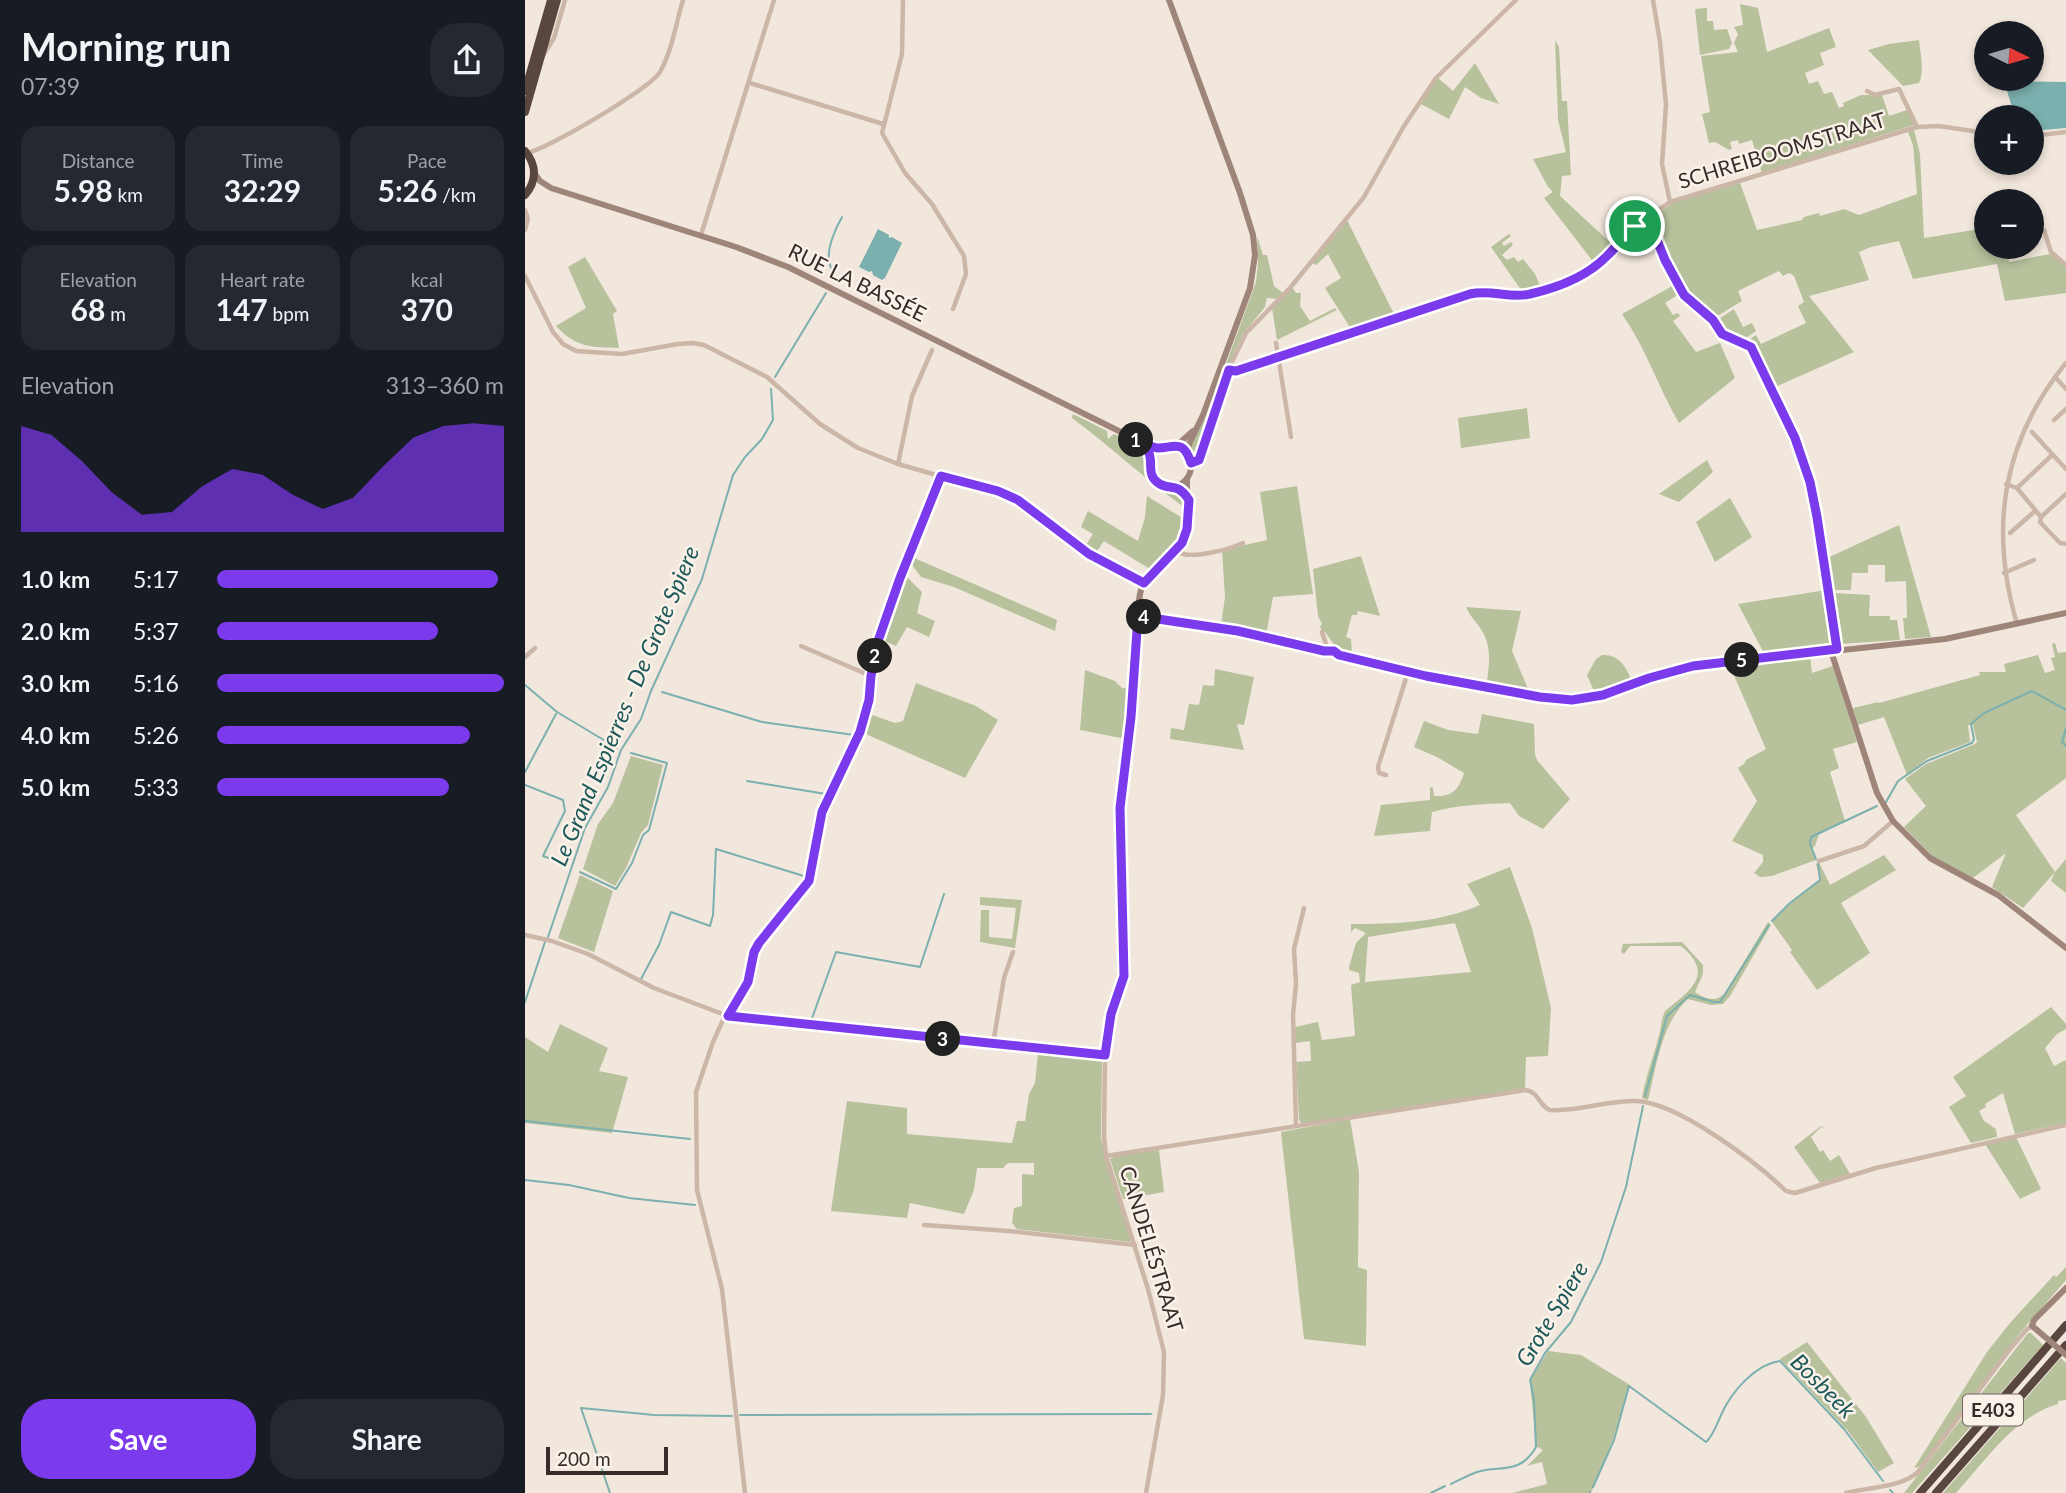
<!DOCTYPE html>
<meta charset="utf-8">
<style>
:root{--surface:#171b24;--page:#242831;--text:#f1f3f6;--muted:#9ea1a6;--accent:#7c3aed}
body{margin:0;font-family:Lato,sans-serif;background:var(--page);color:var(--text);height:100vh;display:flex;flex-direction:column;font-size:26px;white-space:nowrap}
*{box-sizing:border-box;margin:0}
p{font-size:23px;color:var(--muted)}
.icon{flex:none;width:38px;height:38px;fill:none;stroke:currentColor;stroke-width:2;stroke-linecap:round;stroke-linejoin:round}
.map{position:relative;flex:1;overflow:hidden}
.side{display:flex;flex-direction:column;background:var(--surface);width:525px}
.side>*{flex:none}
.needle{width:46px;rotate:95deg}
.tools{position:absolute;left:1449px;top:21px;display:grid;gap:14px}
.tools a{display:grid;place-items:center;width:70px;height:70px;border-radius:50%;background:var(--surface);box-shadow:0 4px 10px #0003;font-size:35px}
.scale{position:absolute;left:21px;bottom:18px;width:122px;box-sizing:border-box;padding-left:7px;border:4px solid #372c28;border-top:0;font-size:19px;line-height:24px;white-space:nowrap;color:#372c28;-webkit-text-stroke:5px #faf1e9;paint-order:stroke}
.pin{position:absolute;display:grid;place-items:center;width:60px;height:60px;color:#fff;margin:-30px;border:4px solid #fff;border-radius:50%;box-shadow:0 2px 7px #0007}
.km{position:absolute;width:35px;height:35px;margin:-18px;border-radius:50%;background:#222;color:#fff;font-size:19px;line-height:35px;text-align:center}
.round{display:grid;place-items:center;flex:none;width:74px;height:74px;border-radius:28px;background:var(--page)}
.headline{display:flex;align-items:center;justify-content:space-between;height:119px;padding:0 21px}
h1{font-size:38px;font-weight:700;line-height:52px}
.metrics{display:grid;grid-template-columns:repeat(3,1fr);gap:10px;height:119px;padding:7px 21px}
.metrics div{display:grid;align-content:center;border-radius:18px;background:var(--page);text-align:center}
.metrics b{font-size:30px;font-weight:700}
.metrics small{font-size:19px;font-weight:400}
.metrics p{font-size:19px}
.chart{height:196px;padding:14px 21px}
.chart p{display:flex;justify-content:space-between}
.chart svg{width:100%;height:126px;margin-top:7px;fill:var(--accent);opacity:.7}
.primary-button{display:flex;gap:14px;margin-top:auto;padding:14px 21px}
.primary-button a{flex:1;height:80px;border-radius:28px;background:var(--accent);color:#fff;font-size:28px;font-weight:700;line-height:80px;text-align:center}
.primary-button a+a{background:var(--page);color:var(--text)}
ul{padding:0 21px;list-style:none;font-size:23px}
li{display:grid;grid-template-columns:112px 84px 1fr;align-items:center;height:52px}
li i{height:18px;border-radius:9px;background:var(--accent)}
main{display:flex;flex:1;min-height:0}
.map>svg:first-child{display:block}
.green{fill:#b7c19c;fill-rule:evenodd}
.water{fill:#7bb0ae}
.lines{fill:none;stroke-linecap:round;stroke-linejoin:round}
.stream{stroke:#7bb0ae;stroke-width:2}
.street{stroke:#cbb6a8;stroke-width:4.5}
.secondary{stroke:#9e8479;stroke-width:6}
.highway{stroke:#58463f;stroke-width:8}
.secondary-bridge{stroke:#9e8479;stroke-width:6}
.route-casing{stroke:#fff;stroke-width:14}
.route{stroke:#7c3aed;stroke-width:9}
.labels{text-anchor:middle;stroke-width:5;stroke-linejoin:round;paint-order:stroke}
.shield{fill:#faf1e9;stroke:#726762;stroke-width:2}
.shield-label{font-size:19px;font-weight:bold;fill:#372c28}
.street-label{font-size:21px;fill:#372c28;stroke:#faf1e9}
.water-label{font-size:23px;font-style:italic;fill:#1e5959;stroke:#faf1e9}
</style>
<main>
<section class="side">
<div class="headline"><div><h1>Morning run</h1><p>07:39</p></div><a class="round"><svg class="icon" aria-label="share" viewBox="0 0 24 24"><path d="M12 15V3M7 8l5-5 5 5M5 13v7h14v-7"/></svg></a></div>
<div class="metrics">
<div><p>Distance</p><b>5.98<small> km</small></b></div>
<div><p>Time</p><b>32:29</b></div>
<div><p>Pace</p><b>5:26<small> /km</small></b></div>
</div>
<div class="metrics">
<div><p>Elevation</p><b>68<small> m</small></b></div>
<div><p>Heart rate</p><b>147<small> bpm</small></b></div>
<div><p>kcal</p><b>370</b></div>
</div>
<div class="chart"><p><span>Elevation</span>313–360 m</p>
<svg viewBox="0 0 160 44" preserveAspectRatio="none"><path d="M0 44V7L10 10L20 19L30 30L40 38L50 37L60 28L70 22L80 24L90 31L100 36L110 32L120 21L130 11L140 7L150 6L160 7V44z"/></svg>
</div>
<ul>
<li><b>1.0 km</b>5:17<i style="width:98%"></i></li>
<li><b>2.0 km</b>5:37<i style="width:77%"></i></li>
<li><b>3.0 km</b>5:16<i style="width:100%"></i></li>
<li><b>4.0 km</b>5:26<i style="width:88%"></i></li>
<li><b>5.0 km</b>5:33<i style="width:81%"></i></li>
</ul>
<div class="primary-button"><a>Save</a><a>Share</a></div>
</section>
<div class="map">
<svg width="1541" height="1493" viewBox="0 0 1541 1493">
<rect width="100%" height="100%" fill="#f2e7dc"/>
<g class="green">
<path d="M1215 4 1233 8 1242 52 1304 28 1311 47 1295 53 1299 65 1280 73 1284 84 1293 81 1299 94 1307 92 1314 108 1319 106 1318 103 1336 95H1357L1364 116 1382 110 1389 125 1237 173 1227 140 1214 144 1213 140 1205 142 1207 149 1204 150 1190 142 1184 143 1177 114 1185 112 1176 56 1213 52 1209 43 1213 34 1209 27 1218 25Z"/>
<path d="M1182 8V21H1188L1189 30 1202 29 1207 43 1204 49 1175 55 1170 9Z"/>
<path d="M1030 40 1034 47 1037 101H1042L1046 175 1037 176 1035 196 1089 246 1070 264 1019 198 1028 192 1023 187 1008 159 1041 152 1033 120Z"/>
<path d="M1394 40C1395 53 1400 70 1394 83L1378 86 1343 50 1364 44Z"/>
<path d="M950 63 974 104 956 98 940 87 924 119 894 103 913 78 928 91Z"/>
<path d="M1389 130 1395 154 1399 238 1461 228V247H1482L1484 262 1525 254 1541 266V293L1480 301 1472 264 1388 279 1374 241 1346 247 1334 252 1344 280 1284 296 1329 352 1250 387 1234 355 1222 341 1231 335 1236 344 1281 323 1273 306 1279 302 1269 276 1264 273 1258 276 1254 271 1213 291 1217 301 1194 315 1186 316C1177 309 1168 302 1161 293 1150 281 1124 230 1129 216L1149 202 1215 183 1232 230 1277 220 1279 217 1294 213 1295 216 1319 209 1334 215 1392 194 1388 145 1383 132Z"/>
<path d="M822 220 870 316 828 332 800 288 816 278 803 254 791 265 787 263Z"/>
<path d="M984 234 986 236 977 243 979 246 986 242 988 245 977 255 982 260 989 257 993 262 998 259 1010 274 1016 288 999 294 966 247Z"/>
<path d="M732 236 738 255H742L749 286 758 293 751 299 742 298 740 307 718 334 708 355 674 457 670 458 666 451V443L683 413 731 282 733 264Z"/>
<path d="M60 257 92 311 88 314 94 348C67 347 51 348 31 326L61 308 43 267Z"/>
<path d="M1151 284 1156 293 1140 303 1148 315 1153 313 1155 316 1148 321 1171 352 1195 343 1210 378 1154 423C1133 387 1121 348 1097 314Z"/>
<path d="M767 287 771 293H776L775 306 785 321 810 308 812 310 752 340 747 308Z"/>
<path d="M1209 309 1218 327 1227 323 1231 331 1218 340 1199 332 1191 321Z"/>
<path d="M1002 408 1005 438 936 448 933 418Z"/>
<path d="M548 414 582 431 583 439 589 434C598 438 614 442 620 450 628 460 615 475 633 485 640 490 648 488 655 491L659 496 660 508C621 480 586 447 547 418Z"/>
<path d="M1182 460 1188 472 1154 502 1134 494Z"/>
<path d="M772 486 788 594 748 597 741 635 696 625 700 597 697 550 742 540 735 492Z"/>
<path d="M622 496 659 519 654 541 625 569 579 541 572 551 561 545 568 534 556 527 563 511 613 541 620 517Z"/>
<path d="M1205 498 1227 537 1190 562 1171 522Z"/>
<path d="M1374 525 1406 637 1380 639 1378 618H1382L1381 581 1360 582V565H1343V573H1327L1326 590H1306L1300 559Z"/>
<path d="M836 556 855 616 833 611 832 615H827L821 637 826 639 827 653 813 650 800 632 798 633 795 626 797 624 793 616 788 569Z"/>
<path d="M387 557 532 620 530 631 429 587 396 577 385 562Z"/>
<path d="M380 575 397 592 392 613 410 621 404 637 382 627 371 646 357 640Z"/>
<path d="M1301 590 1309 647 1240 655 1213 604Z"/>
<path d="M1308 593 1345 595 1344 616H1365V620H1372L1375 640 1314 644Z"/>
<path d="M941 607 996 611 987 651 1004 691 962 682C964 665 967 647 957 631 952 622 945 617 941 607Z"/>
<path d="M1530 643 1533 653 1541 652V778L1491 815 1530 872 1541 859V893L1526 881 1530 872 1498 908 1467 887 1481 853 1448 878 1409 858 1379 827 1401 806 1380 779 1401 764 1450 744 1452 742 1448 725H1443L1445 742 1403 758 1382 775 1359 717 1333 725 1328 708 1353 702 1354 703 1455 675 1454 672H1481L1479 664 1513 655 1520 673 1530 670 1526 658 1530 657 1527 644Z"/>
<path d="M1077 655C1094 654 1101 667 1107 681L1070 693 1062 675 1071 659Z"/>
<path d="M1285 656 1287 673 1308 666 1332 742 1308 749 1314 768 1305 772 1320 821 1294 834 1290 846 1287 848 1291 860 1247 876 1235 877 1229 873 1238 862V855L1207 841 1232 801 1213 768 1219 764 1221 760 1241 749 1204 664Z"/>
<path d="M690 669 729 677 719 725 712 724 719 750 645 739 646 728 659 730 664 704 674 705 678 685 689 686Z"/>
<path d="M560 670 590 681 597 688 606 689 601 739 555 730Z"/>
<path d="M391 683 451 706 473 720 440 778 343 735 338 731 344 714 370 723 378 721Z"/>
<path d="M957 714 1009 724 1010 754 1012 760 1045 799 1018 829 994 816 985 803C959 804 932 805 907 812L905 831 849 836 856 805 905 800V787L908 788 909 796C927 797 934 790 939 773L912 757 889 747 899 721 923 730 953 734Z"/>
<path d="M106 756 138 765 123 825 116 833 101 868 90 886 58 869 73 824 88 803Z"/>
<path d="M1359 855 1371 870 1316 903 1345 953 1292 990 1265 952 1267 950 1247 922 1265 904 1295 880 1291 864 1294 862 1305 885Z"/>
<path d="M985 867 1007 928 1026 1008 1023 1056 1001 1057 1000 1089 777 1124 774 1120 771 1062 786 1061 785 1041 770 1043V1027L793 1022 797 1040 830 1036 826 985 835 982 834 973 824 970V967L831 943 841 933 830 928 826 932V924C871 924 913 923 955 905L942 884ZM930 923 946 972 840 982 843 937Z"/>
<path d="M55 875 88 891 69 952 33 938Z"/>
<path d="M455 897 497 900 490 948 455 942 456 910H464V937L487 939 491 908 455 905Z"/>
<path d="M1243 922 1246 925 1205 996 1198 1004 1186 1005 1163 999C1136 1024 1132 1065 1123 1100L1117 1098C1120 1078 1128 1059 1133 1039 1136 1030 1136 1020 1140 1011 1166 990 1190 974 1156 946H1105L1099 954 1096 952 1098 944 1157 942 1178 965V974L1170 992C1180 999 1191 1003 1200 993Z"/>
<path d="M1526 1007 1541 1024V1029L1532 1034 1520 1048 1529 1066 1541 1060V1123L1490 1134 1478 1093 1460 1104 1461 1107 1454 1111 1459 1121 1471 1129 1472 1137 1446 1143 1424 1107 1441 1096 1428 1077Z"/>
<path d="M35 1024 83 1048 74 1071 103 1077 87 1133 0 1123V1037L23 1052Z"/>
<path d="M513 1053 577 1060 576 1139 606 1242 492 1229 487 1223 489 1208 497 1206V1174L509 1175V1163H483L478 1168H452L449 1190 439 1214 385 1203 382 1218 306 1211 322 1101 382 1108V1134L487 1143 492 1121H500L504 1094 510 1083Z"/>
<path d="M825 1119 834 1172 833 1267 842 1270 841 1346 779 1339 756 1132Z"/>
<path d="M1296 1126 1300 1128 1296 1127 1286 1137 1295 1152 1298 1150 1305 1161 1314 1155 1325 1174 1295 1183 1269 1147Z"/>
<path d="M1491 1137 1516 1189 1495 1199 1460 1144Z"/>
<path d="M634 1150 639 1192 598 1199 585 1159 591 1155Z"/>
<path d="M1541 1267V1280L1495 1333 1396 1466 1389 1468 1462 1352 1485 1323 1529 1275 1531 1277Z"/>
<path d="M1503 1333H1506L1518 1345 1387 1493H1379Z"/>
<path d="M1282 1342 1341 1417 1369 1463 1353 1472 1323 1431 1255 1359Z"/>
<path d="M1023 1351 1056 1355 1105 1385 1088 1439 1066 1493H987L1022 1484 1017 1462 1002 1466 1018 1450 1011 1446 1005 1381Z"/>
<path d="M1536 1358 1541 1363V1400L1533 1401V1404C1489 1417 1461 1460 1431 1493H1418Z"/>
</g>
<g class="water">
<path d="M1479 81 1541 82V128L1507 131V117H1490Z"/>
<path d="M353 229 364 235V238L367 237 377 243 360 278 357 280 348 275 347 271 344 272 334 267Z"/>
</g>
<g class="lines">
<g class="stream">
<path d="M309 279C309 273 306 269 304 262 302 248 310 229 317 217"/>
<path d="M250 377 301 293"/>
<path d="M0 685 32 712 92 748"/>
<path d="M137 692 237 722 329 735"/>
<path d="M1541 728 1537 742 1541 746"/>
<path d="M0 772 31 714"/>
<path d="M222 781 301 794"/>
<path d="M0 785 38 800 40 811 18 856 43 865"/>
<path d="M1361 802 1373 781 1402 761 1447 743 1449 739 1446 724 1459 713 1507 691 1541 710"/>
<path d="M1291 859 1285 844 1286 837 1352 806"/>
<path d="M55 872 91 889 107 863 118 835 124 830 142 763 106 753"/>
<path d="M1247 921 1265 903 1295 880 1293 864"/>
<path d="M23 937 60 828 83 787 96 750 116 719 126 691 177 579 208 475 220 457 237 439 248 420 246 389"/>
<path d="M116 979 134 945 146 912 185 926 188 915 191 849 282 877"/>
<path d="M0 1002 20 942"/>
<path d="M286 1021 311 952 395 967 419 894"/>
<path d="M1120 1096 1142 1016 1165 995 1189 1002H1195L1244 925"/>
<path d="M0 1121 165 1139"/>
<path d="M0 1180 44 1185 104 1198 170 1205"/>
<path d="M215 1415 626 1414"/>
<path d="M926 1484C935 1480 943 1475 952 1472 976 1465 995 1475 1011 1447L1009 1400 1005 1380 1020 1353 1046 1322 1076 1262 1101 1187 1118 1106"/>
<path d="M1068 1487 1089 1440 1104 1386 1181 1442C1189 1435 1192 1423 1197 1413 1207 1391 1231 1364 1255 1361L1319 1429 1358 1481"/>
<path d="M1365 1490 1368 1493"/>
<path d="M1065 1492V1493"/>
<path d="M85 1493 56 1408 129 1415 207 1416"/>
<path d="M906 1493 920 1486"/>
</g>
<g class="street">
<path d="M378 0 377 54 357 133 380 173 407 204 439 256 441 274 428 309"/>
<path d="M1128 0 1135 42 1141 105 1137 164 1145 202"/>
<path d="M19 54 29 38 40 0"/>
<path d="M225 83 358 124"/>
<path d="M1342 91 1350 95 1374 89 1392 127"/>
<path d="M1507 136 1541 132"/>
<path d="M2 153C21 150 126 88 135 72 147 51 151 23 158 0"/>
<path d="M0 210 3 219 0 230"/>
<path d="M1123 218 1140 260 1159 295 1188 320 1197 334 1225 347 1231 355C1247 389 1266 423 1278 458 1298 519 1303 586 1312 649"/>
<path d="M1519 230 1526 252 1541 265"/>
<path d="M176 235 249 0"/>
<path d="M0 276 28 332 38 344 51 351 97 354 153 344 167 343 179 345 242 377 295 424 333 448 373 464 481 495 493 500 564 554 619 583"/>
<path d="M751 343 766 437"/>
<path d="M704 370 711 371 945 294 964 291 991 296 1034 285 1057 275 1073 264 1110 226 1145 202 1392 127 1414 126 1461 133"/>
<path d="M1530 377 1541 389"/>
<path d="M1529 420 1541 409"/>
<path d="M1507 432 1541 469"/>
<path d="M666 462 675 459 705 366 721 333 765 288 839 197 879 126 911 78 991 0"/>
<path d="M373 464 387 396 407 350"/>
<path d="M1481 484 1492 488 1516 517 1541 494"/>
<path d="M1492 488 1527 455"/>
<path d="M1516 517 1515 522 1535 543 1541 544"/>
<path d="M1485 533 1510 511"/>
<path d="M652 551C663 561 705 549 718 543"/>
<path d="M1479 573 1509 560"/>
<path d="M613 616 606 717 595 808 599 976 586 1014 580 1055 579 1137 581 1156 623 1289 639 1352 638 1395 621 1493"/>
<path d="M1492 624C1464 528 1477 442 1541 363"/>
<path d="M797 632 803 650"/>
<path d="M276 646 346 676"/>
<path d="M0 657 10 648"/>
<path d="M861 775 854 773 853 767 883 672"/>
<path d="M1294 861 1339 846 1368 821"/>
<path d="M0 935 27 941 63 954 129 988 203 1016 580 1055"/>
<path d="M468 1044 479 978 488 952"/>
<path d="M771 1125 768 1015 771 984 769 949 779 908"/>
<path d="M581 1156 1001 1090C1014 1092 1014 1106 1025 1110 1054 1112 1082 1100 1111 1101 1152 1102 1231 1162 1261 1191L1270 1193 1351 1168 1541 1125"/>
<path d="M399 1225 484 1231 610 1245"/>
<path d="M220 1493 197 1289 172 1190 171 1092 188 1042 198 1020 211 1004 223 982 227 961 234 942 284 881 297 812 335 732 340 714 353 641 375 578 416 476"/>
<path d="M1321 1493C1343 1487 1374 1488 1392 1473L1485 1349 1502 1329 1507 1326"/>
</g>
<g class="secondary">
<path d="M644 0 715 193 728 235 730 255 725 288 678 415 664 444 663 454"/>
<path d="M10 174 15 181 26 188 211 247 263 267 610 439 634 448"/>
<circle cx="645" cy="466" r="21"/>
<path d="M651 446 668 431"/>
<path d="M662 479C661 499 667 519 659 539 650 558 628 565 619 583 613 593 614 605 613 616L713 631 799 651H809L814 655 901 676 1023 699 1047 700 1078 695 1130 676 1178 665 1420 639 1541 613"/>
<path d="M1306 651 1352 793 1368 821 1405 858 1473 895 1541 948"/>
<path d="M1512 1330 1507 1326 1509 1320 1541 1288"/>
</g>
<g class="highway">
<path d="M0 91 26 0"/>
<path d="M0 112 32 0"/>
<path d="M0 151C12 165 12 181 0 195"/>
<path d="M1395 1493 1541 1325"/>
<path d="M1411 1493 1541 1345"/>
</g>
<path class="secondary-bridge" d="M1512 1330 1541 1355"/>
</g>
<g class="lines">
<g class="route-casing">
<path id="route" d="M1123 218 1140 260 1159 295 1188 320 1197 334 1226 347 1270 438 1285 482 1292 517 1312 649 1168 666 1124 678 1078 695 1047 700 1015 697 901 676 814 655 809 651H799L713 631 613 616 606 717 595 808 599 976 586 1014 580 1055 203 1016 223 982 229 952 234 943 284 881 297 812 335 732 344 700 346 676 353 641 375 578 416 476 473 491 493 500 564 554 619 583 657 543 662 529 664 500C651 480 644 492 632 482 621 473 629 461 623 451 620 446 614 443 610 439 617 442 626 448 633 448 649 448 658 438 666 463L674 460 704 370 711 371 945 294C966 289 985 299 1005 294 1032 288 1063 276 1083 255 1096 242 1106 228 1123 218Z"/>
</g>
<use href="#route" class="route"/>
</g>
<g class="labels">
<rect class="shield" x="1438" y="1394.5" width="60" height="31" rx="5"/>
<g class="shield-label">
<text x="1468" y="1417">E403</text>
</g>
<g class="street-label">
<text transform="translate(1257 151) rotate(-17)" y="7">SCHREIBOOMSTRAAT</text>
<text transform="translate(332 283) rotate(26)" y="7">RUE LA BASSÉE</text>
<text transform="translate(626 1249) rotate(73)" y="7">CANDELÉSTRAAT</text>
</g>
<g class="water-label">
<text transform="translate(100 706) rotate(-67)" y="8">Le Grand Espierres - De Grote Spiere</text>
<text transform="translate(1027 1314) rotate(-59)" y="8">Grote Spiere</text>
<text transform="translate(1298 1386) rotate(45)" y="8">Bosbeek</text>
</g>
</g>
</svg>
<div class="tools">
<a><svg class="needle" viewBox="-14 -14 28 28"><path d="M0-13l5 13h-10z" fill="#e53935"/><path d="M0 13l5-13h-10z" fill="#9ea1a6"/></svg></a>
<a>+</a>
<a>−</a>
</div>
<div class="scale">200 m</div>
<div class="pin" style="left:1110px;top:226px;background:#1e9e55"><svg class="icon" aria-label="arrive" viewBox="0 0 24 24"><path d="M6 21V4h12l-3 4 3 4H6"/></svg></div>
<b class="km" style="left:611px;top:440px">1</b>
<b class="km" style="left:350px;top:656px">2</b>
<b class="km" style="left:418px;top:1039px">3</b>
<b class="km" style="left:619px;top:617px">4</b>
<b class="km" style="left:1217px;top:660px">5</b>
</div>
</main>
